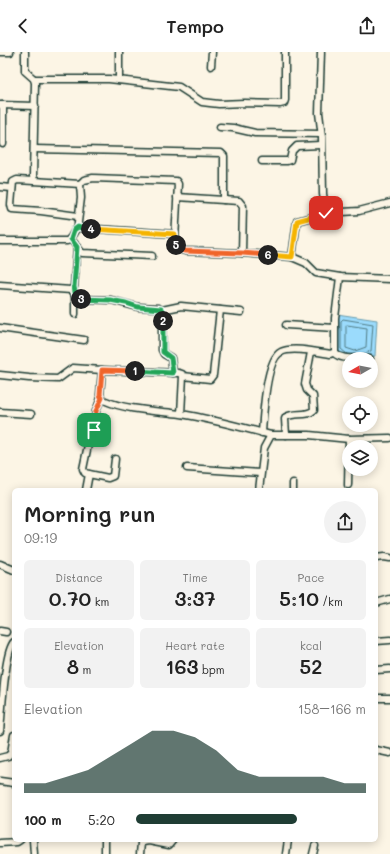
<!DOCTYPE html>
<meta charset="utf-8">
<style>
:root{--surface:#fff;--page:#f2f2f2;--text:#222;--muted:#767676;--accent:#1f3d34}
body{margin:0;font-family:Mali,sans-serif;background:var(--page);color:var(--text);height:100vh;display:flex;flex-direction:column;font-size:15px;white-space:nowrap}
*{box-sizing:border-box;margin:0}
p{font-size:13px;color:var(--muted)}
.icon{flex:none;width:22px;height:22px;fill:none;stroke:currentColor;stroke-width:2;stroke-linecap:round;stroke-linejoin:round}
.map{position:relative;flex:1;overflow:hidden}
.panel{position:absolute;left:12px;top:436px;width:366px;height:354px;display:flex;flex-direction:column;background:var(--surface);border-radius:6px;box-shadow:0 2px 10px #0003}
.panel>*{flex:none}
.needle{width:26px;rotate:261deg}
.controls{position:absolute;left:342px;top:300px;display:grid;gap:8px}
.controls a{display:grid;place-items:center;width:36px;height:36px;border-radius:50%;background:var(--surface);box-shadow:0 2px 10px #0003;font-size:20px}
.pin{position:absolute;display:grid;place-items:center;width:34px;height:34px;color:#fff;margin:-17px;border-radius:8px;box-shadow:0 2px 6px #0006}
.km{position:absolute;width:20px;height:20px;margin:-10px;border-radius:50%;background:#222;color:#fff;font-size:11px;line-height:20px;text-align:center}
.round{display:grid;place-items:center;flex:none;width:42px;height:42px;border-radius:21px;background:var(--page)}
.overview{display:flex;align-items:center;justify-content:space-between;height:68px;padding:0 12px}
h1{font-size:22px;font-weight:600;line-height:30px}
.figures{display:grid;grid-template-columns:repeat(3,1fr);gap:6px;height:68px;padding:4px 12px}
.figures div{display:grid;align-content:center;border-radius:6px;background:var(--page);text-align:center}
.figures b{font-size:20px;font-weight:600}
.figures small{font-size:11px;font-weight:400}
.figures p{font-size:11px}
.chart{height:112px;padding:8px 12px}
.chart p{display:flex;justify-content:space-between}
.chart svg{width:100%;height:72px;margin-top:4px;fill:var(--accent);opacity:.7}
ul{padding:0 12px;list-style:none;font-size:13px}
li{display:grid;grid-template-columns:64px 48px 1fr;align-items:center;height:30px}
li i{height:10px;border-radius:5px;background:var(--accent)}
header{display:flex;justify-content:space-between;align-items:center;height:52px;padding:0 12px;background:var(--surface);font-size:18px;font-weight:600}
.map>svg:first-child{display:block}
.water{fill:#9bdbfc;stroke:#699cac}
.lines{fill:none;stroke-linecap:round;stroke-linejoin:round}
.shore{stroke:#517c84;stroke-width:1}
.street-casing{stroke:#1f3d34;stroke-width:9}
.street{stroke:#fcf5e5;stroke-width:6}
.split-1-casing{stroke:#fff;stroke-width:8}
.split-2-casing{stroke:#fff;stroke-width:8}
.split-3-casing{stroke:#fff;stroke-width:8}
.split-4-casing{stroke:#fff;stroke-width:8}
.split-5-casing{stroke:#fff;stroke-width:8}
.split-6-casing{stroke:#fff;stroke-width:8}
.split-7-casing{stroke:#fff;stroke-width:8}
.split-1{stroke:#f0652b;stroke-width:5}
.split-2{stroke:#22a559;stroke-width:5}
.split-3{stroke:#22a559;stroke-width:5}
.split-4{stroke:#22a559;stroke-width:5}
.split-5{stroke:#f5b400;stroke-width:5}
.split-6{stroke:#f0652b;stroke-width:5}
.split-7{stroke:#f5b400;stroke-width:5}
</style>
<header><svg class="icon" aria-label="back" viewBox="0 0 24 24"><path d="M15 5l-7 7 7 7"/></svg>Tempo<svg class="icon" aria-label="share" viewBox="0 0 24 24"><path d="M12 15V3M7 8l5-5 5 5M5 13v7h14v-7"/></svg></header>
<div class="map">
<svg width="390" height="802" viewBox="0 0 390 802">
<rect width="100%" height="100%" fill="#fcf5e5"/>
<filter id="ink" filterUnits="userSpaceOnUse"><feTurbulence type="fractalNoise" baseFrequency=".025" numOctaves="2"/><feDisplacementMap in="SourceGraphic" scale="8" xChannelSelector="R" yChannelSelector="G"/><feConvolveMatrix kernelMatrix="1 2 1 2 8 2 1 2 1" color-interpolation-filters="sRGB"/></filter>
<g filter="url(#ink)">
<path class="water" d="M337 262 377 268 375 304 347 306 337 301Z"/>
<g class="lines">
<g class="shore">
<path d="M347 273 367 276 366 295 355 299 346 296V275Z"/>
<path d="M347 302 341 297V269L343 267 373 272 371 299 360 302"/>
</g>
<g class="street-casing">
<g id="street">
<path d="M0 0H10"/>
<path d="M25 0V19L34 27 35 31 33 124 34 129 80 132 84 128 93 126 176 129 178 132 175 188 178 197 185 199 242 201 292 205 306 211 316 221 340 225 390 227"/>
<path d="M119 0V28"/>
<path d="M321 0 319 61 322 85 323 142 326 161 359 159 390 151"/>
<path d="M211 14 212 0"/>
<path d="M34 27H109L179 35 202 50 210 51 219 52 244 51 280 52 284 51 285 48V0"/>
<path d="M0 53 35 54"/>
<path d="M3 53V92"/>
<path d="M220 75 233 76 255 81 321 82"/>
<path d="M34 97 221 101 224 104V148"/>
<path d="M262 109H287L290 108 292 99 297 94 321 93"/>
<path d="M34 129 17 128 13 130 11 153 12 157 41 159 78 164"/>
<path d="M80 132 81 146 78 170V175L81 176 175 182"/>
<path d="M0 135 12 136"/>
<path d="M177 145 239 149 243 154 242 201"/>
<path d="M71 187 82 201 152 204"/>
<path d="M0 189H67C73 186 73 179 78 175"/>
<path d="M292 205 297 169 326 161"/>
<path d="M0 233 71 238 74 235 77 195"/>
<path d="M71 238 76 245 79 247 111 248 138 255 158 256 162 258V298L164 302 171 306 173 321"/>
<path d="M162 258 181 254 241 260"/>
<path d="M75 262V242"/>
<path d="M286 273 335 276"/>
<path d="M0 276 84 288"/>
<path d="M334 301C343 309 358 305 370 307"/>
<path d="M0 323 29 326 58 327 73 316 102 318"/>
<path d="M183 324 210 327 213 323 220 258"/>
<path d="M0 360 31 362"/>
<path d="M181 362 183 324 182 322 179 321 102 318 100 343C101 346 102 348 106 349 126 358 159 359 181 362 212 367 241 375 271 383"/>
<path d="M262 381C263 365 266 307 281 300 292 294 318 300 330 302L335 300V266L340 225"/>
<path d="M286 383 285 367 286 365C295 360 307 365 314 358L313 344 307 338 305 332 311 300"/>
<path d="M187 416 260 421"/>
<path d="M89 422 85 421 83 417 88 393 94 378 96 359 101 346"/>
<path d="M293 431V438"/>
<path d="M348 433 349 387"/>
<path d="M86 438 89 422 108 426 113 424 115 407"/>
<path d="M259 438 264 396 271 383H309L349 387 390 386"/>
<path d="M376 506 384 505 390 506"/>
<path d="M0 512 14 518"/>
<path d="M376 551 390 547"/>
<path d="M0 579 6 580"/>
<path d="M376 589 390 588"/>
<path d="M376 618 390 617"/>
<path d="M376 646H390"/>
<path d="M0 679C2 662 4 600 14 590"/>
<path d="M376 698 390 701"/>
<path d="M0 706 8 704 11 701 14 683"/>
<path d="M0 729 14 731"/>
<path d="M33 788 34 802"/>
<path d="M0 791 17 790 20 788"/>
<path d="M105 802V788"/>
<path d="M140 802 141 791 143 790 149 789 169 793 173 788"/>
<path d="M286 802 288 788"/>
<path d="M313 802 315 794"/>
</g>
</g>
<use href="#street" class="street"/>
</g>
</g>
<g class="lines" filter="url(#ink)">
<g class="split-1-casing">
<path id="split-1" d="M94 378 96 359 102 346 100 343 102 318 135 319"/>
</g>
<g class="split-2-casing">
<path id="split-2" d="M135 319 173 321 171 306 163 300V269"/>
</g>
<g class="split-3-casing">
<path id="split-3" d="M81 247 110 248 126 251 138 255 161 257 163 260V269"/>
</g>
<g class="split-4-casing">
<path id="split-4" d="M81 247 76 245 74 235 77 195 71 187 74 178 78 175 81 176 91 177"/>
</g>
<g class="split-5-casing">
<path id="split-5" d="M91 177 175 182 176 193"/>
</g>
<g class="split-6-casing">
<path id="split-6" d="M176 193 178 197 185 199 242 201 268 203"/>
</g>
<g class="split-7-casing">
<path id="split-7" d="M268 203 292 205 297 169 326 161"/>
</g>
<use href="#split-1" class="split-1"/>
<use href="#split-2" class="split-2"/>
<use href="#split-3" class="split-3"/>
<use href="#split-4" class="split-4"/>
<use href="#split-5" class="split-5"/>
<use href="#split-6" class="split-6"/>
<use href="#split-7" class="split-7"/>
</g>
</svg>
<div class="controls">
<a><svg class="needle" viewBox="-14 -14 28 28"><path d="M0-13l5 13h-10z" fill="#e53935"/><path d="M0 13l5-13h-10z" fill="#767676"/></svg></a>
<a><svg class="icon" aria-label="locate" viewBox="0 0 24 24"><circle cx="12" cy="12" r="6"/><path d="M12 2v4M12 18v4M2 12h4M18 12h4"/></svg></a>
<a><svg class="icon" aria-label="layers" viewBox="0 0 24 24"><path d="M12 4l9 5-9 5-9-5zM3 14l9 5 9-5"/></svg></a>
</div>
<div class="pin" style="left:94px;top:378px;background:#1e9e55"><svg class="icon" aria-label="arrive" viewBox="0 0 24 24"><path d="M6 21V4h12l-3 4 3 4H6"/></svg></div>
<div class="pin" style="left:326px;top:161px;background:#d93025"><svg class="icon" aria-label="check" viewBox="0 0 24 24"><path d="M5 12l5 5 9-10"/></svg></div>
<b class="km" style="left:135px;top:319px">1</b>
<b class="km" style="left:163px;top:269px">2</b>
<b class="km" style="left:81px;top:247px">3</b>
<b class="km" style="left:91px;top:177px">4</b>
<b class="km" style="left:176px;top:193px">5</b>
<b class="km" style="left:268px;top:203px">6</b>
<section class="panel">
<div class="overview"><div><h1>Morning run</h1><p>09:19</p></div><a class="round"><svg class="icon" aria-label="share" viewBox="0 0 24 24"><path d="M12 15V3M7 8l5-5 5 5M5 13v7h14v-7"/></svg></a></div>
<div class="figures">
<div><p>Distance</p><b>0.70<small> km</small></b></div>
<div><p>Time</p><b>3:37</b></div>
<div><p>Pace</p><b>5:10<small> /km</small></b></div>
</div>
<div class="figures">
<div><p>Elevation</p><b>8<small> m</small></b></div>
<div><p>Heart rate</p><b>163<small> bpm</small></b></div>
<div><p>kcal</p><b>52</b></div>
</div>
<div class="chart"><p><span>Elevation</span>158–166 m</p>
<svg viewBox="0 0 160 44" preserveAspectRatio="none"><path d="M0 44V38L10 38L20 34L30 30L40 22L50 14L60 6L70 6L80 10L90 18L100 30L110 34L120 34L130 34L140 34L150 38L160 38V44z"/></svg>
</div>
<ul>
<li><b>100 m</b>5:20<i style="width:70%"></i></li>
</ul>
</section>
</div>
